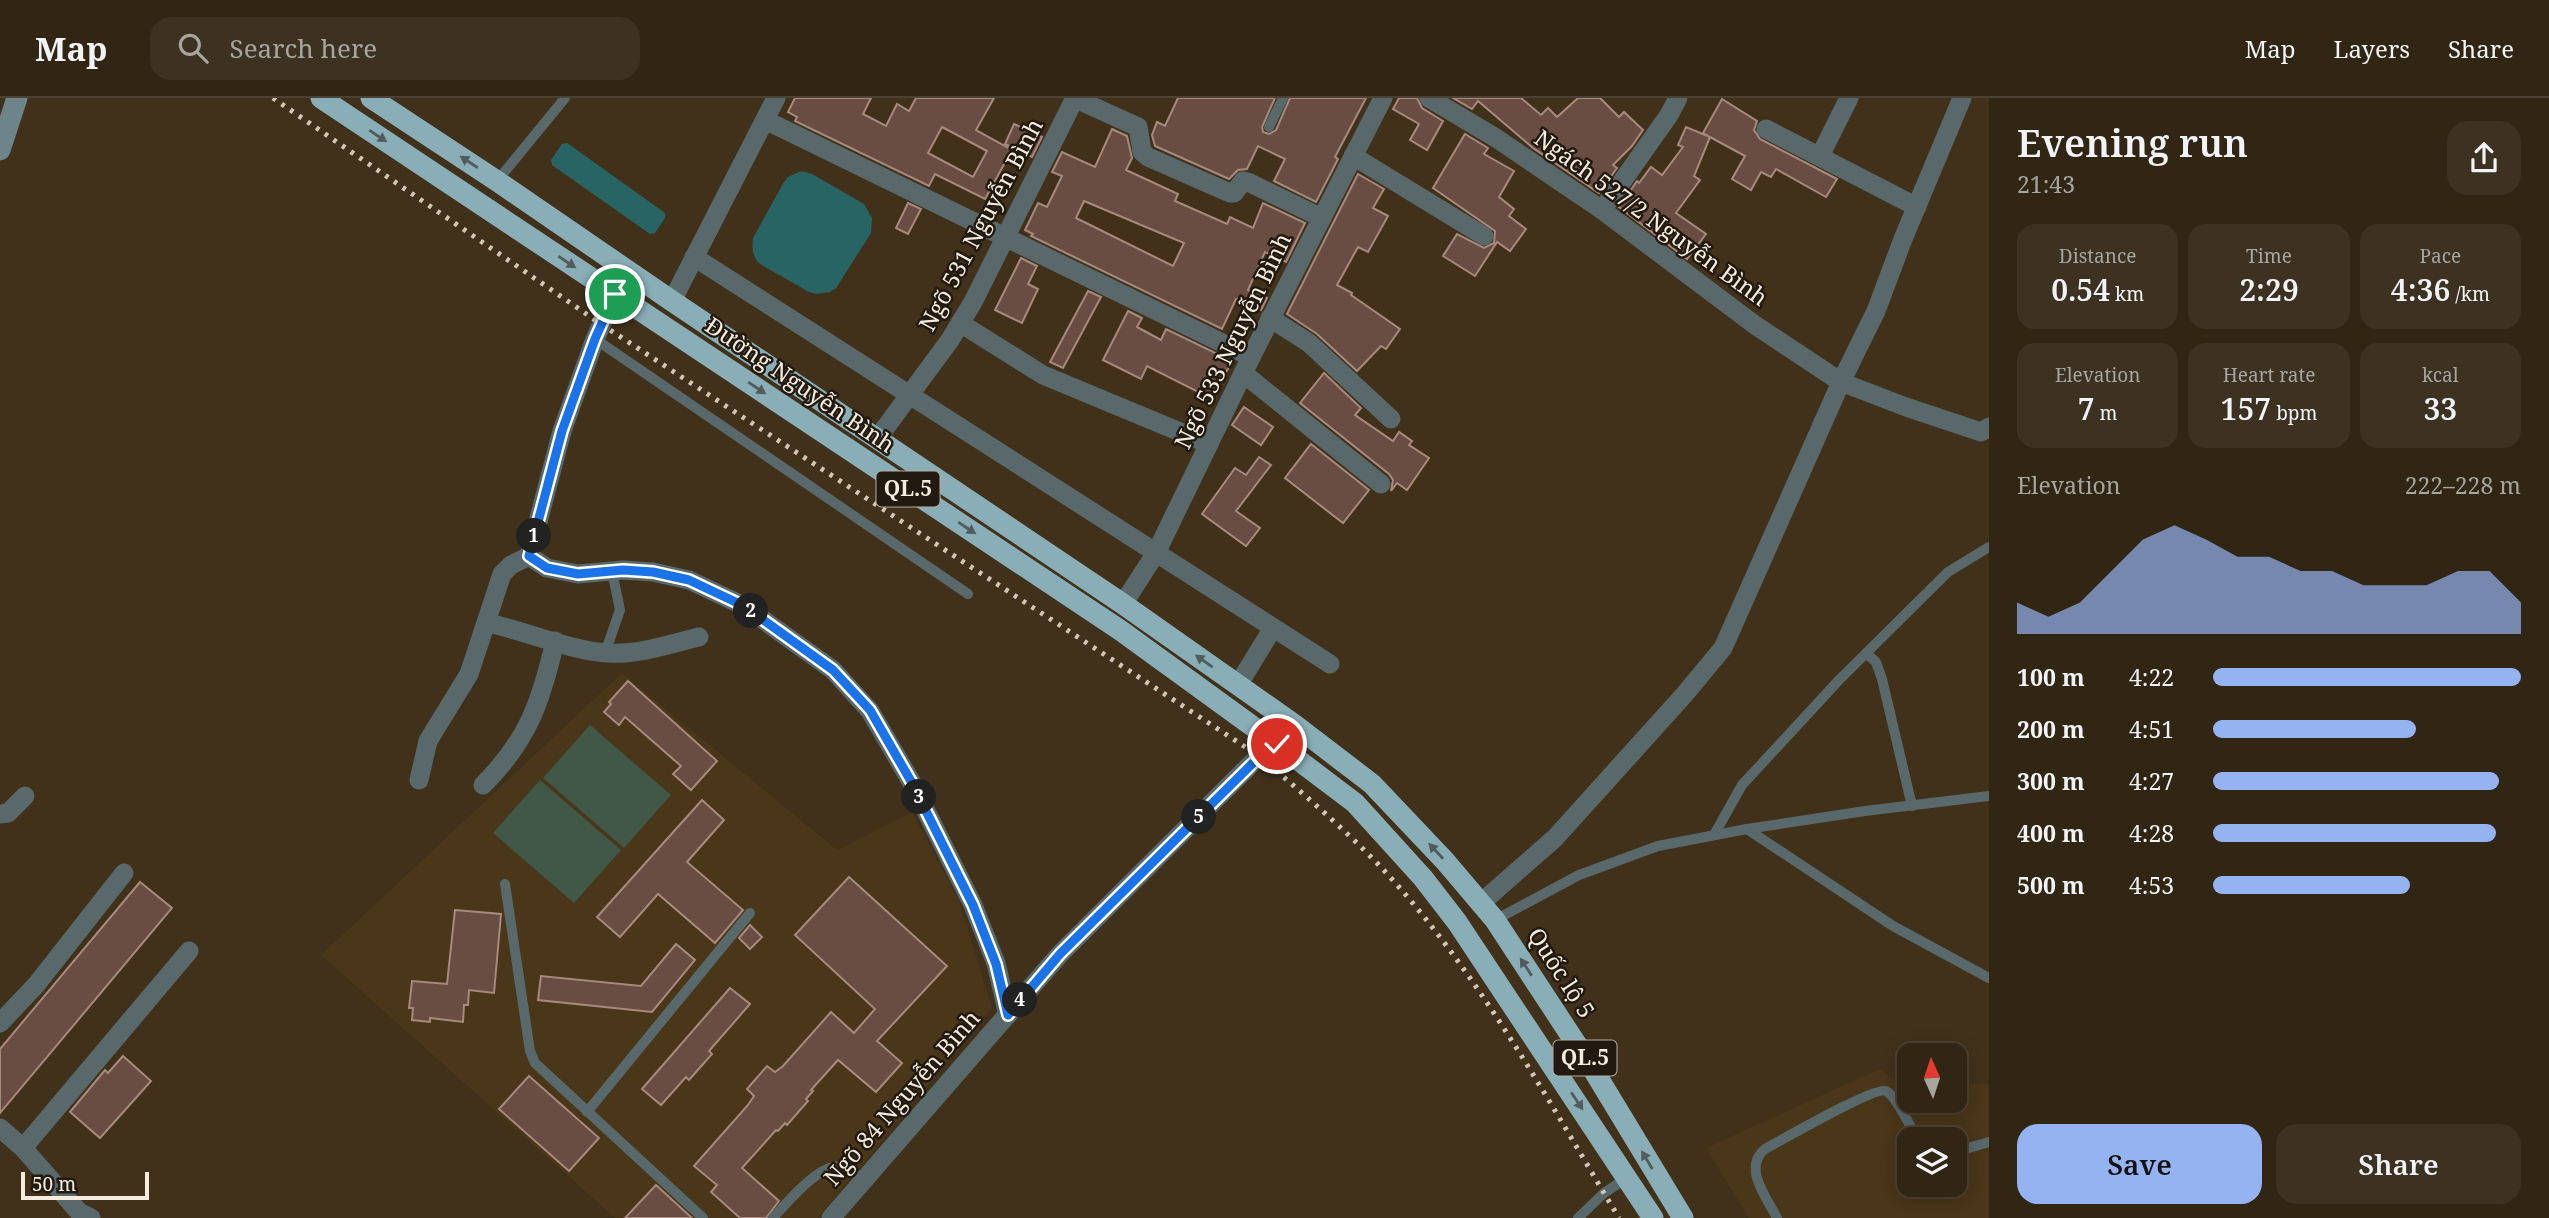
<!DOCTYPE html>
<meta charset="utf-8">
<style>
:root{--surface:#312514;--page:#3d3122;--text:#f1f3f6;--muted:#a8a5a0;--line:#4c4234;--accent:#95b2f1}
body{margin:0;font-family:"Noto Serif",serif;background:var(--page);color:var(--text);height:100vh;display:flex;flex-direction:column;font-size:26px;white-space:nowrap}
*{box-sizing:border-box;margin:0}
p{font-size:23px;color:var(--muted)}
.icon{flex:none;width:38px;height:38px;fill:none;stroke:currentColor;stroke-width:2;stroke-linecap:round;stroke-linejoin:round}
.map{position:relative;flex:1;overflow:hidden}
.sheet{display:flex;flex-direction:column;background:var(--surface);width:560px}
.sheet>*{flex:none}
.needle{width:46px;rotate:357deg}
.tools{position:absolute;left:1897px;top:945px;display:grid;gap:14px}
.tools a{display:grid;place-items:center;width:70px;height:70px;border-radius:14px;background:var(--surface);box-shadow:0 4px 18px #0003,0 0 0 2px var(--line);font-size:35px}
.scale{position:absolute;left:21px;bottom:18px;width:128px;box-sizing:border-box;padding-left:7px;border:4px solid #f6ecde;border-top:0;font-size:19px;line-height:24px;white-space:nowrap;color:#f6ecde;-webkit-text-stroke:5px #221a11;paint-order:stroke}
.pin{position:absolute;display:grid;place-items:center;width:60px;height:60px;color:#fff;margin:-30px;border:4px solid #fff;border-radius:50%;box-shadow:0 2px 7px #0007}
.km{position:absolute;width:35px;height:35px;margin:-18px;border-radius:50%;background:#222;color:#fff;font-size:19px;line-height:35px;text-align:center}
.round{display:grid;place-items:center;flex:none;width:74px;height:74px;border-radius:21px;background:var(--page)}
.summary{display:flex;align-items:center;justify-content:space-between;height:119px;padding:0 28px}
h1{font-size:38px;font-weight:600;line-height:52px}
.figures{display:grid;grid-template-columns:repeat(3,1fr);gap:10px;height:119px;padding:7px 28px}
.figures div{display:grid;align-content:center;border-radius:18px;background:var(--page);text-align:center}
.figures b{font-size:30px;font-weight:600}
.figures small{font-size:19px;font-weight:400}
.figures p{font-size:19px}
.chart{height:196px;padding:14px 28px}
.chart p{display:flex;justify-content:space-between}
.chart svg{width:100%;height:126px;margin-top:7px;fill:var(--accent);opacity:.7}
.action{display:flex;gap:14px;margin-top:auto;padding:14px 28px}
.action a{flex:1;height:80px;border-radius:21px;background:var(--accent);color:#111;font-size:28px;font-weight:600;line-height:80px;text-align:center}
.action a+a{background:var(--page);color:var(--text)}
ul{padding:0 28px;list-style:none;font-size:23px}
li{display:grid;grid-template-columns:112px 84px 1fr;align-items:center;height:52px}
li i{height:18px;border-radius:9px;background:var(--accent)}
header{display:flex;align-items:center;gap:42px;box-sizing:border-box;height:98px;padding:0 35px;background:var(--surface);border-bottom:2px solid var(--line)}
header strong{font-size:33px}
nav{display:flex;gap:38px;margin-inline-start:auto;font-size:24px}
.search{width:490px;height:63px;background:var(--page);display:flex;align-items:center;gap:18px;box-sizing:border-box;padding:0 24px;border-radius:21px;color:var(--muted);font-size:26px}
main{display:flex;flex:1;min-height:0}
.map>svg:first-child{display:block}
.built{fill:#4a3619;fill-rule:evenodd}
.green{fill:#415747}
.water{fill:#296465}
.building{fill:#694d42;stroke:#a8897d;stroke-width:2;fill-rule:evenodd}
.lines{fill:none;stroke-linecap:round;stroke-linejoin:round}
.lane{stroke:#59686b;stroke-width:10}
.street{stroke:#59686b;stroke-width:19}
.secondary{stroke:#6d858a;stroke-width:21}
.highway{stroke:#89aeb7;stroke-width:21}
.rail{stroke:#d2c7b7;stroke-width:5;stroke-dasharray:3.5 7;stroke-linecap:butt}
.oneway{fill:#505d5c}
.route-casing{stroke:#fff;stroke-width:14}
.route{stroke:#1a73e8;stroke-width:9}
.labels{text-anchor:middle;stroke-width:5;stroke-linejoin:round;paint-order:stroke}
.shield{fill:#221a11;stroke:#b6ada0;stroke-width:2}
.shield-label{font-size:21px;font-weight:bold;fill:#f6ecde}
.street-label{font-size:23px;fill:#f6ecde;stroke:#221a11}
</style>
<header>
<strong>Map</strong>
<div class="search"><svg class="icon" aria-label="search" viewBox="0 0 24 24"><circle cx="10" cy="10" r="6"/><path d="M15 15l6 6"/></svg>Search here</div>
<nav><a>Map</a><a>Layers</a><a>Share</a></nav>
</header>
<main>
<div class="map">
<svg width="1989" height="1120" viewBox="0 0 1989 1120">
<rect width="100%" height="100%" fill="#41311b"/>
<g class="built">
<path d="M622 575 837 752 912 714 959 803 992 910 818 1120H615L321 857Z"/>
<path d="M1880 971 1892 981 1909 982V1003H1955V985L1989 986V1120H1749L1706 1050ZM1909 1041H1955V1087H1909Z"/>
</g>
<g class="green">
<path d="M590 627 671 697 624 750 543 680Z"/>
<path d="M540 682 621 752 574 805 493 735Z"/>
</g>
<g class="water">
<path d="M567 45 665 115V120L655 135 650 136 552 67 551 62 562 46Z"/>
<path d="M801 73 812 76 864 106 872 120 871 135 836 190 830 194 816 196 809 194 760 166C752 159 752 150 753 140L784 84 788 79Z"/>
</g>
<g class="building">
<path d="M795 0H871L863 16 886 28 897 6 909 13 916 0H994L976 32 1012 52 985 101 935 76 929 88 795 23 797 19 788 14ZM942 29 987 53 973 79 928 55Z"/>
<path d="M1178 0H1275L1262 29 1263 34 1269 36 1276 32 1290 0H1366L1335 59 1338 61 1316 104 1274 83 1285 61 1258 48 1247 71 1238 72 1229 81 1155 48 1152 37 1157 24 1165 28Z"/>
<path d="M1399 0H1417L1422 10 1443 23 1427 52 1410 42 1419 26 1393 11Z"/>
<path d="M1453 0H1521L1541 17 1548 10 1557 19 1578 0H1600L1619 19 1624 14 1643 32 1632 48 1613 67 1617 70 1599 95 1533 50 1478 3 1472 11Z"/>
<path d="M1722 1 1757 23 1754 32 1760 41 1837 81 1826 99 1776 71 1771 79 1761 74 1751 92 1732 81 1745 58 1710 39 1694 78 1700 82 1676 115 1706 136 1687 161 1619 109 1637 83 1639 85 1651 69 1662 77 1683 49 1678 47 1686 29 1710 39 1703 35Z"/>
<path d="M1014 26 1042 39 1032 59 1005 46Z"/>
<path d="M1112 31 1127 38 1132 60 1126 72 1178 96 1175 103 1227 126 1230 119 1253 130 1263 105 1305 125 1286 164 1265 154 1248 192 1267 200 1261 212 1236 201 1222 231 1031 138 1033 136 1025 132 1038 105 1047 109 1062 78 1052 74 1062 54 1095 69ZM1084 103 1184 145 1173 168 1076 120Z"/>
<path d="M1465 36 1488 50 1484 56 1514 73 1499 99 1514 111 1509 118 1526 131 1510 153 1497 144 1475 178 1443 158 1457 136 1484 150 1494 145 1495 133 1433 90Z"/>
<path d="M1358 76 1384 91 1373 110 1388 118 1368 154 1358 149 1337 187 1352 195 1351 197 1400 231 1386 251 1381 248 1357 273 1317 236 1287 216Z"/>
<path d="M908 105 921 111 908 136 896 130Z"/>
<path d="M1021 160 1037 168 1028 186 1038 191 1022 225 995 212Z"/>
<path d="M1088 193 1101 199 1063 270 1050 264Z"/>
<path d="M1128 213 1142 220 1137 229 1161 242 1166 231 1232 263 1212 301 1147 268 1141 281 1103 262Z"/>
<path d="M1324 275 1361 310 1355 317 1393 343 1399 334 1412 343 1409 347 1429 360 1407 392 1397 385 1391 393 1393 382 1389 376 1300 305Z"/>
<path d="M1244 309 1273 329 1261 347 1232 327Z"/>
<path d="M1311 346 1369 392 1343 425 1285 380Z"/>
<path d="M1259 359 1271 367 1236 413 1260 430 1246 448 1202 416 1235 370 1246 377Z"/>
<path d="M628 583 717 663 691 692 673 676 681 668 625 619 619 627 604 614 611 606 609 604Z"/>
<path d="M702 702 724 722 687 764 743 812 715 845 658 796 620 839 597 819Z"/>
<path d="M849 779 947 868 877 943 902 965 876 994 838 962 811 992 813 993 806 1001 808 1003 787 1027 785 1025 778 1033 776 1032 742 1070 779 1103 766 1120H740L711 1094 717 1087 694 1068 748 1007 754 998 747 991 767 968 775 974 783 968 831 914 854 935 875 911 795 837Z"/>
<path d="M140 784 172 810 0 1015V951Z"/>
<path d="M455 812 501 816 494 895 469 892 468 907H464L463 924 430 920V924L412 922 413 910H409L412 883 447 886Z"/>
<path d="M750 827 762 839 750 851 739 840Z"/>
<path d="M676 846 695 862 652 914 538 902 541 878 641 888Z"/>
<path d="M730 890 750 906 709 953 712 956 689 982 686 979 661 1007 642 991Z"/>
<path d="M123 958 151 983 100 1040 70 1014 105 972 108 975Z"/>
<path d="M529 978 599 1040 569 1073 499 1011Z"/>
<path d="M656 1087 692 1120H625Z"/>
</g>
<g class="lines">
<g class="lane">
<path d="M1269 29 1283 0"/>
<path d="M497 83 565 0"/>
<path d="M595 241 968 496"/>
<path d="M605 555 620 512 612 473"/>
<path d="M1866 555 1876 564 1882 581 1912 708"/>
<path d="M1747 731 1893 828 1989 880"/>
<path d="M1714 737 1742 687 1839 582 1948 474 1989 449"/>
<path d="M505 786 530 953 535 965 703 1120"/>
<path d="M1495 822 1579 777 1658 748 1747 731 1865 713 1989 698"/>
<path d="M587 1014 750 815"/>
<path d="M1955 1054 1989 1044"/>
<path d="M773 1120C787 1105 822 1061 845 1069 851 1071 857 1079 862 1084"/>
<path d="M1578 1120 1604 1095 1627 1080"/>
<path d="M1777 1120C1767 1100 1742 1070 1765 1051 1780 1043 1875 988 1886 993 1898 999 1909 1030 1919 1041"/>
</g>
<g class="street">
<path d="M1074 0 1138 29 1142 54 1148 59 1230 95H1234L1243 83 1250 85 1322 120"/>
<path d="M1429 0 1496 40 1602 112 1755 227 1841 284 1906 309 1981 334 1989 329"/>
<path d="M765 22 1251 259"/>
<path d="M1766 31 1917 109"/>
<path d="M1353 58 1484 138"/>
<path d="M1820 58 1849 0"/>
<path d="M1602 112 1669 17 1678 0"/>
<path d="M694 159 1330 566"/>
<path d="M672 203 776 0"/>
<path d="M1270 220 1309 245 1391 321"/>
<path d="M960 225 1043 277 1209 346"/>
<path d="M1243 275 1381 386"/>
<path d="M877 341 950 242 973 204 1075 0"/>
<path d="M529 458 547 470 578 476 623 472 653 474 689 482 744 508 833 572 870 613 912 685 973 807 996 865 1008 917"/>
<path d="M1123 506 1156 455 1251 259 1383 0"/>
<path d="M488 525C526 533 571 553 608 555 638 557 670 546 699 539"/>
<path d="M1238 587 1273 530"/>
<path d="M419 682 428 643 469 576 502 476 511 467 529 458 562 333 595 241 615 196"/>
<path d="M483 687C528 642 541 604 555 543"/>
<path d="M0 716 8 715 25 698"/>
<path d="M1481 805 1555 740 1684 597 1723 550 1841 284 1876 213 1903 141 1962 0"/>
<path d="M0 925 36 887 124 775"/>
<path d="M0 1030 23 1050 79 1114 91 1120"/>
<path d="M23 1050 189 853"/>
<path d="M831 1120 1060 856 1259 658 1277 646"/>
</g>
<path class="secondary" d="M0 52 17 0"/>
<g class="highway">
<path d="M321 0 1120 532 1277 646 1355 705 1423 780 1457 824 1653 1120"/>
<path d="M371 0 497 83 672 203 1123 506 1295 627 1372 686 1445 763 1495 822 1594 973 1683 1120"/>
</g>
<path class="rail" d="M273 0 601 226 1259 658C1300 693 1340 727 1377 765 1475 868 1546 999 1619 1120"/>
</g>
<defs><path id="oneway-solid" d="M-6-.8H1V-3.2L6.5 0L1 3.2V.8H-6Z" transform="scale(1.75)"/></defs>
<g class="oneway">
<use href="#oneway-solid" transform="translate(378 38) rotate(34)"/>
<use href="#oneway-solid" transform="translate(469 64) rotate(-147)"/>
<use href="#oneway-solid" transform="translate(567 164) rotate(34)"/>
<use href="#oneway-solid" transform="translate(757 290) rotate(34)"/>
<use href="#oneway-solid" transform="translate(967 430) rotate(34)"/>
<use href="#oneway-solid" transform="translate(1204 563) rotate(-145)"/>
<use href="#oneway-solid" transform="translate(1436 753) rotate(-133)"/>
<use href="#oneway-solid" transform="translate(1526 869) rotate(-123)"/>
<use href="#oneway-solid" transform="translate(1577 1003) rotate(56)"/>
<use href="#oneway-solid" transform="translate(1647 1062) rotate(-121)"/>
</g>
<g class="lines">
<g class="route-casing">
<path id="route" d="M615 196 595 241 562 333 529 458 547 470 578 476 623 472 653 474 689 482 744 508 833 572 870 612 912 685 973 807 996 866 1008 917 1060 856 1259 659 1277 646"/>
</g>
<use href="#route" class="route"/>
</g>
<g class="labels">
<g class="shield">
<rect x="876.5" y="373.5" width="63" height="35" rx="5"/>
<rect x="1553.5" y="942.5" width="63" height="35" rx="5"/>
</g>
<g class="shield-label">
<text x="908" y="398">QL.5</text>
<text x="1585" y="967">QL.5</text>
</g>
<g class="street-label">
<text transform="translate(1651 120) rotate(36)" y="8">Ngách 527/2 Nguyễn Bình</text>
<text transform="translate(981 127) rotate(-62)" y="8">Ngõ 531 Nguyễn Bình</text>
<text transform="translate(1233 243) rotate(-64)" y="8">Ngõ 533 Nguyễn Bình</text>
<text transform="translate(800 287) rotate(34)" y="8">Đường Nguyễn Bình</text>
<text transform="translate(1561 875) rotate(57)" y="8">Quốc lộ 5</text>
<text transform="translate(902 1000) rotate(-49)" y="8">Ngõ 84 Nguyễn Bình</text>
</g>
</g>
</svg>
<div class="tools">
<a><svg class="needle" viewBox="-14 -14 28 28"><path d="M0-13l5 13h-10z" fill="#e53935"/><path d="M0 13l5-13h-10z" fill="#a8a5a0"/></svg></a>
<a><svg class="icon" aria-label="layers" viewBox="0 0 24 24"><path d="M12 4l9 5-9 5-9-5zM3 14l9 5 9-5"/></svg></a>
</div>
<div class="scale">50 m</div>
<div class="pin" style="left:615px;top:196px;background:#1e9e55"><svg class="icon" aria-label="arrive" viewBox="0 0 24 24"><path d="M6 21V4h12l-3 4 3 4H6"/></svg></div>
<div class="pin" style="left:1277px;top:646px;background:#d93025"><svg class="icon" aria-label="check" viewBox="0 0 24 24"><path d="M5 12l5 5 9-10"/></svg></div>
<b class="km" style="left:534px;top:438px">1</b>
<b class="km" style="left:751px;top:513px">2</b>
<b class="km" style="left:919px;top:699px">3</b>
<b class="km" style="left:1020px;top:902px">4</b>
<b class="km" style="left:1199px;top:719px">5</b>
</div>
<section class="sheet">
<div class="summary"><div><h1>Evening run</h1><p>21:43</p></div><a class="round"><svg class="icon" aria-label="share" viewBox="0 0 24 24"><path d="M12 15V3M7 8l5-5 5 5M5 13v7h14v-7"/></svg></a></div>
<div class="figures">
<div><p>Distance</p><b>0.54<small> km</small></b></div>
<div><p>Time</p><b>2:29</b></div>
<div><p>Pace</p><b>4:36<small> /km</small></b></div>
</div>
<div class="figures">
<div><p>Elevation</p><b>7<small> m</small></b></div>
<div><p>Heart rate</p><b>157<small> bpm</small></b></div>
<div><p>kcal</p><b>33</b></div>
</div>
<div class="chart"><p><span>Elevation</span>222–228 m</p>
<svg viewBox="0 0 160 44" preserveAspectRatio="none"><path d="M0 44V33L10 38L20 33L30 22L40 11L50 6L60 11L70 17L80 17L90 22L100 22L110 27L120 27L130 27L140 22L150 22L160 33V44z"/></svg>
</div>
<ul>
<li><b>100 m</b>4:22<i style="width:100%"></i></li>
<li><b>200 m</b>4:51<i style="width:66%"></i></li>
<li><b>300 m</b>4:27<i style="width:93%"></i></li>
<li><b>400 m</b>4:28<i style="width:92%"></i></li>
<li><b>500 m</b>4:53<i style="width:64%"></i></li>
</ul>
<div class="action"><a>Save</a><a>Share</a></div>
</section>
</main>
